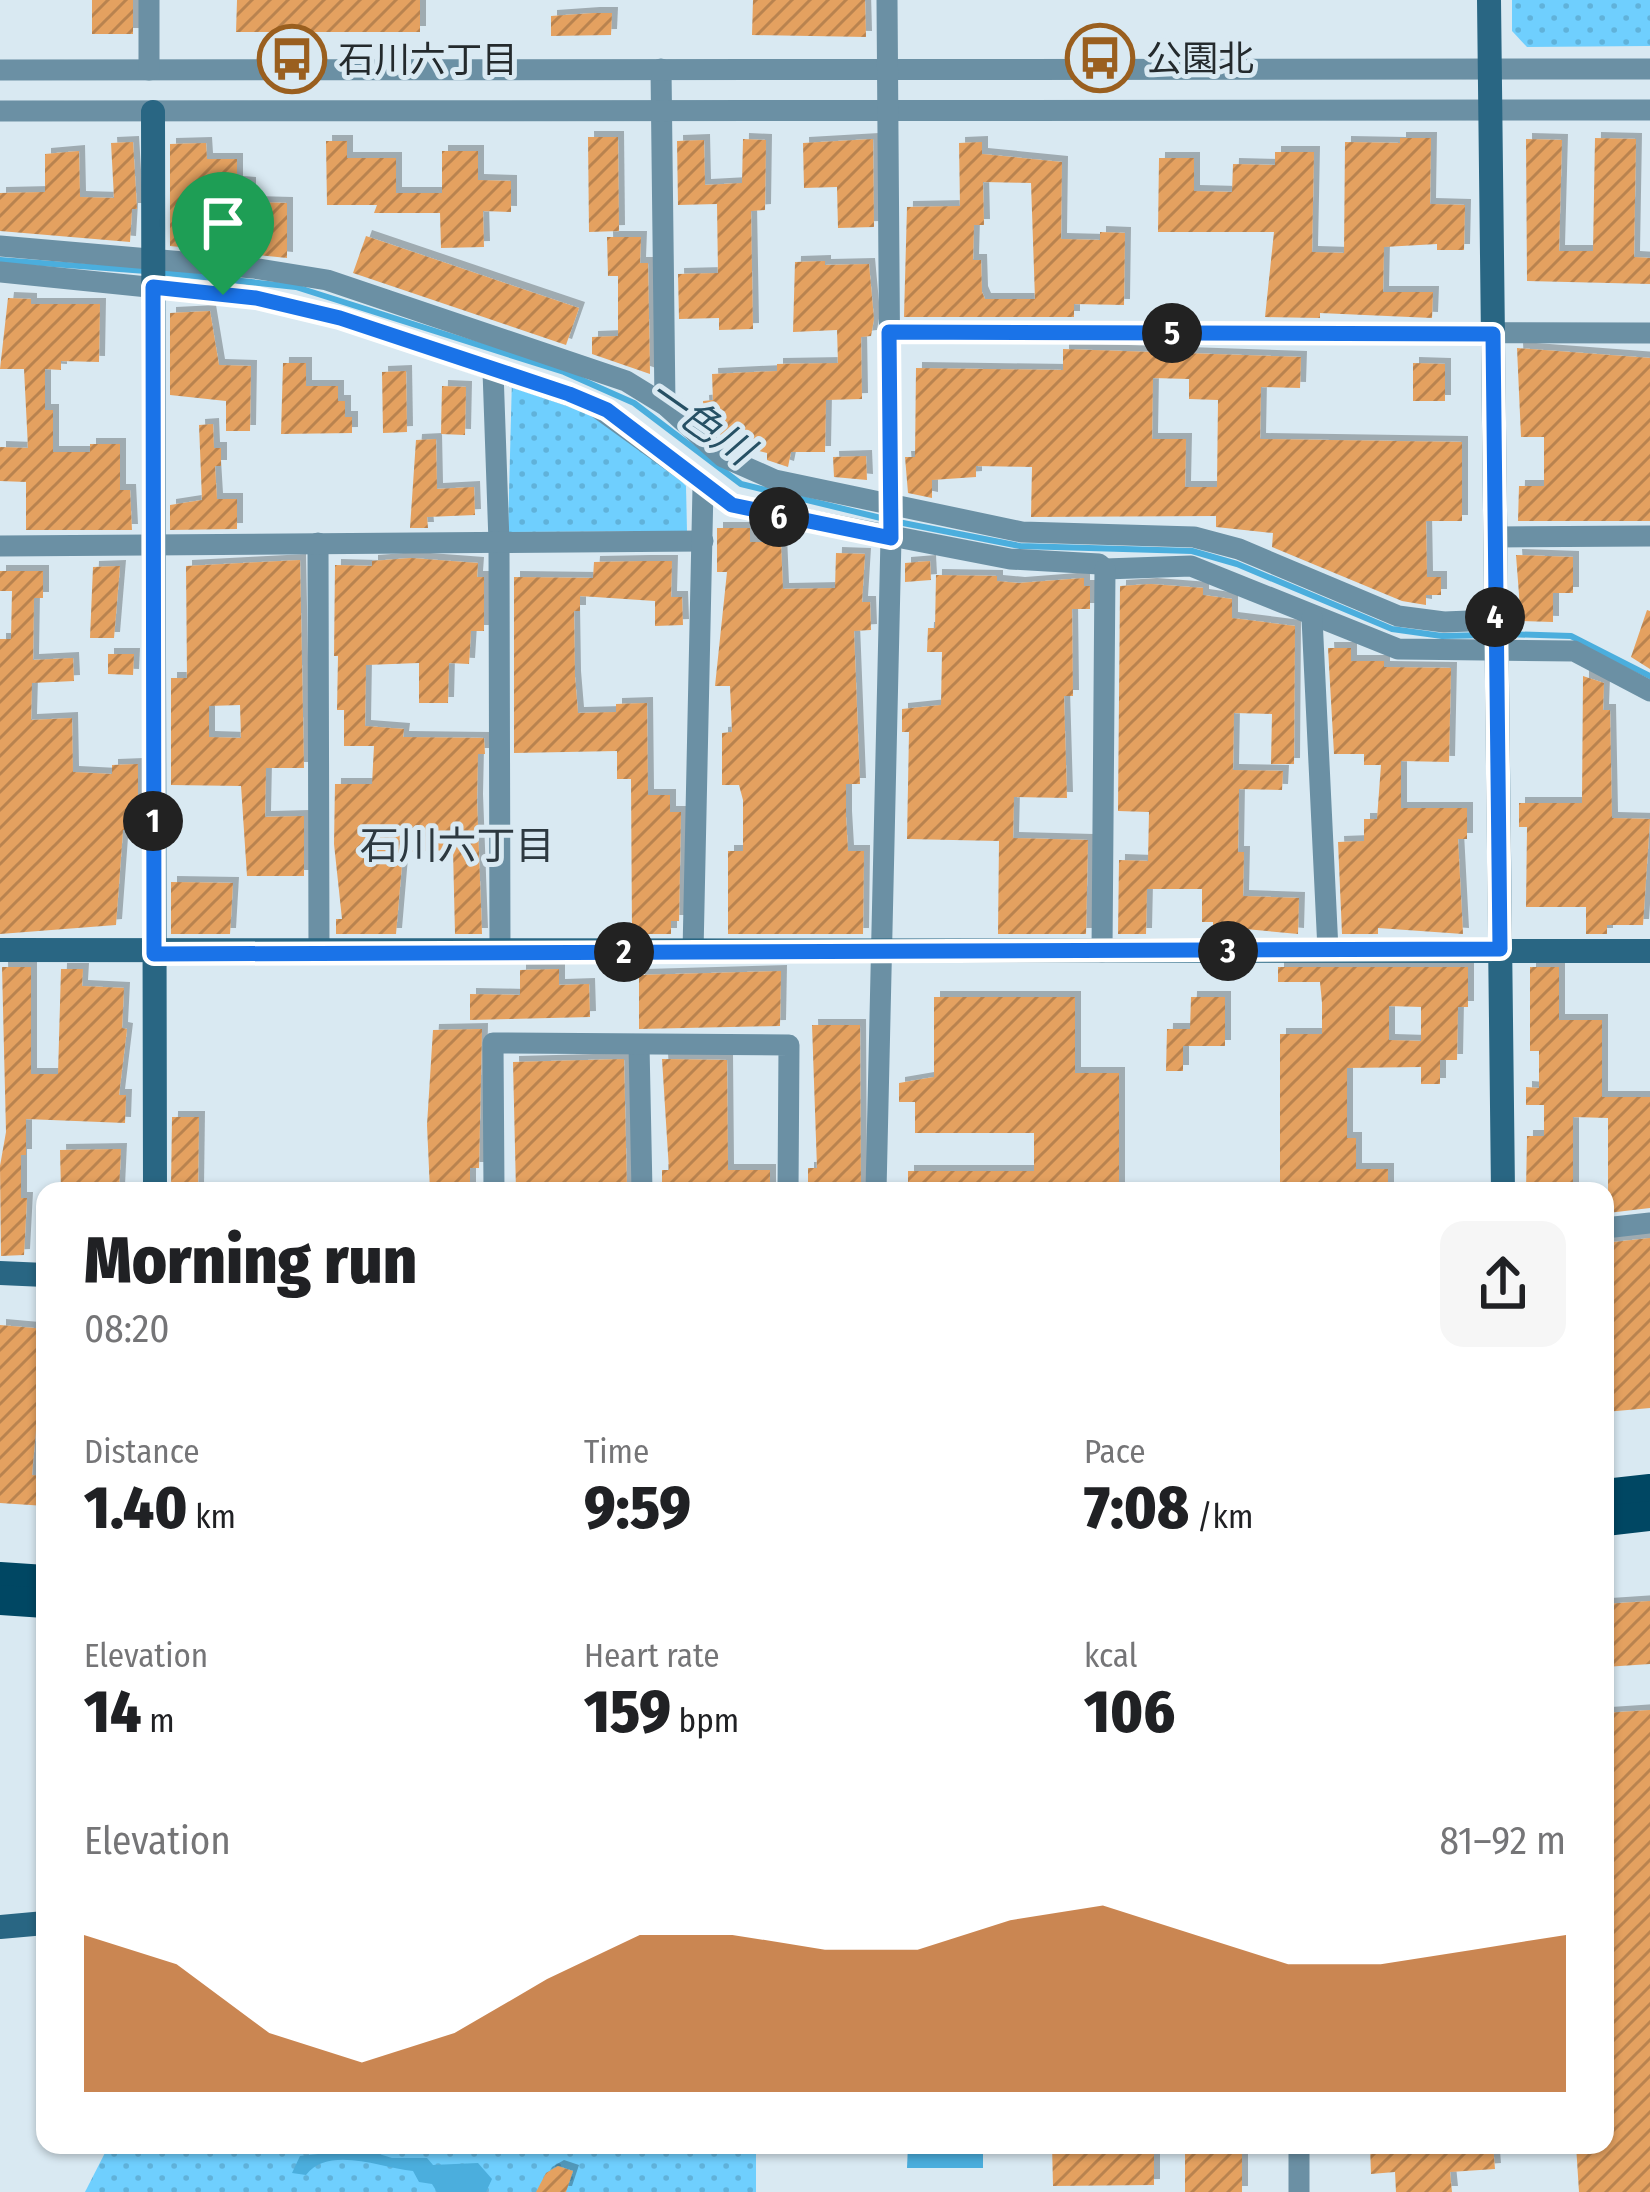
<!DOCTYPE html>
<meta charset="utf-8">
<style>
:root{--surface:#fff;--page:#f6f6f6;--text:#202124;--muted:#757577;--accent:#b45309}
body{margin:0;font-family:"Fira Sans Condensed","Noto Sans JP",sans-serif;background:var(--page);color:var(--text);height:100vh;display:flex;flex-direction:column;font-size:45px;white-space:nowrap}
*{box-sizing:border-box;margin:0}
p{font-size:39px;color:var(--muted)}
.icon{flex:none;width:66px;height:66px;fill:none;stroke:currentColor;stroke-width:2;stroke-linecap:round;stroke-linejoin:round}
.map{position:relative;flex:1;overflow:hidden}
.sheet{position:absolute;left:36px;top:1182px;width:1578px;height:972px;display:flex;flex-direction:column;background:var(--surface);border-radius:24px;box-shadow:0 3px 9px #0004}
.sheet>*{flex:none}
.pin{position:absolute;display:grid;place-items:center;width:102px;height:102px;color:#fff;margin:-123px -51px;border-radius:50% 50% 50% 0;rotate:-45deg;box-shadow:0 0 12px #0007}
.pin .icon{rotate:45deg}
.km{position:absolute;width:60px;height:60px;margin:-30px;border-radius:50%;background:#222;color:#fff;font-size:33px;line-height:60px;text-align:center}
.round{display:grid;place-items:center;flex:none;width:126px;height:126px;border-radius:24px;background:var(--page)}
.overview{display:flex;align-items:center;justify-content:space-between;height:204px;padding:0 48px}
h1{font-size:66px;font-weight:800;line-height:90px}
.figures{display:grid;grid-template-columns:repeat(3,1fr);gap:18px;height:204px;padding:12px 48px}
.figures div{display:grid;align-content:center}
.figures b{font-size:60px;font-weight:800}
.figures small{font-size:33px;font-weight:400}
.figures p{font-size:33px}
.chart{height:336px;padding:24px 48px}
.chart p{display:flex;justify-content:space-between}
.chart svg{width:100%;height:216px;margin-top:12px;fill:var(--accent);opacity:.7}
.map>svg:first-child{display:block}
.park{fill:url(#park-dots)}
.water{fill:#4baedd}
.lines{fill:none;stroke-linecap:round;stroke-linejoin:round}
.stream{stroke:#4baedd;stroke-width:6}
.building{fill:url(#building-hatch);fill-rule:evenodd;filter:url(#shadow)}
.street{stroke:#6b90a4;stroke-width:21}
.secondary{stroke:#296683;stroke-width:24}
.primary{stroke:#004763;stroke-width:30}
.route-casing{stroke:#fff;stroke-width:24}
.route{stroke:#1a73e8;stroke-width:15}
.labels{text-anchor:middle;stroke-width:10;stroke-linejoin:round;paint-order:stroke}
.poi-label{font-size:36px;fill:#242a2d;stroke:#d9e9f2;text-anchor:start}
.water-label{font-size:39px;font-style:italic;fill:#265064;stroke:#d9e9f2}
.neighbourhood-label{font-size:39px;fill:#2d3940;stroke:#d9e9f2}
</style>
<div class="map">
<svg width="1650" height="2192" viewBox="0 0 1650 2192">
<defs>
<pattern id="park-dots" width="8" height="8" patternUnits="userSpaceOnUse" patternTransform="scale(3)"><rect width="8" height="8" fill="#6fcffe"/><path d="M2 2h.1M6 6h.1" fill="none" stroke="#60b2da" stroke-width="1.8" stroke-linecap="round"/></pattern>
<pattern id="building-hatch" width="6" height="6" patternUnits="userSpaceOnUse" patternTransform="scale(3)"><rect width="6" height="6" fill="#e4a160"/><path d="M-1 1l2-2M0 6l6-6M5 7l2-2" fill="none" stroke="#b98350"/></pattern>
<filter id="shadow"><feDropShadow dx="6" dy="-6" stdDeviation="0" flood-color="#0004"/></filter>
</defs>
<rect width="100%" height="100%" fill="#d9e9f2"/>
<g class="park">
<path d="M1512 0H1650V46L1527 47 1512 31Z"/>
<path d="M512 378C577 406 637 432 686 486L687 531 508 532Z"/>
<path d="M109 2145H756V2192H85Z"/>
</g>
<g class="water">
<path d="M908 2145H983V2168H907Z"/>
<path d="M363 2149 392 2158H427L433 2165 478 2163 492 2179 486 2192H437L432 2184 419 2182 413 2171C382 2168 329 2145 306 2175L292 2173 300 2156Z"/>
</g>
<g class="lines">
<g class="stream">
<path d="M0 260 146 271"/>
<path d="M159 272 296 287 564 372 634 403 741 484 885 519"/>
<path d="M898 522 1020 546 1192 551 1237 564 1392 629 1442 636 1490 635"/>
<path d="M1503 634 1571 636 1650 676"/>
</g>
</g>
<g class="building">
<rect x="92" y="0" width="41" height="34"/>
<path d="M237 0H420V32H236Z"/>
<path d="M753 0H865L866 37 752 35Z"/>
<path d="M594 13H612L611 35 551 36V16Z"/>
<path d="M588 137H618L619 231 589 232Z"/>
<path d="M1400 138H1431L1430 204 1465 205 1464 250H1437V244L1384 247 1383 292H1433L1432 318 1320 313V318L1265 317 1274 232H1158L1159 158H1194V191L1232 192 1233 164 1275 165V152H1314L1312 252 1344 253 1345 142 1400 143Z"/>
<path d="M1595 138 1636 139 1634 257 1650 258V284L1527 281 1526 139 1562 140 1559 251H1593Z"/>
<path d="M743 139 766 140 765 210 751 211 753 329 719 330V318L679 319 678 274 718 273 717 204 678 205 677 141 704 140 705 185 742 183Z"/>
<path d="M873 139 874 227 838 228 837 187 804 188 803 143Z"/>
<path d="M326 141H347V158H396V193H442V151H478V180L511 181V212L483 211 484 247 441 248 440 213H374L377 205H327Z"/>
<path d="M133 142 137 209H132L130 242 0 231V193L45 192V154L79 151 80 197 114 198 111 143Z"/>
<path d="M982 142V154L1062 162 1061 239 1100 240V232L1125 233 1124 305 1074 304V317H904L907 207 960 206 959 143ZM983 182 1031 183 1035 299H985L982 292 981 260H973L974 225H984Z"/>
<path d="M206 143 207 159H237V182L250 183V202L287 203V258L170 246V144Z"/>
<path d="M366 236 579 308 566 345 353 273Z"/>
<path d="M607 237H641L640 263H648L650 374 592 354V337L618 336V276H608Z"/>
<path d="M825 261V265L869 264 874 319 871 336 861 337 862 399 826 400 825 452H791L788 467 767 460V453L731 444 704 420 703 401 713 400 712 374 777 371V364L838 363 837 330 793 332 795 262Z"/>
<path d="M8 298 31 299V304H100L99 362 61 361V370L45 369V410H53V452H90V444H120V490H130L132 530H26V482L0 481V447L28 448 24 369H0Z"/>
<path d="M210 311 219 365 251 366 250 431H226V401L170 395V313Z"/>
<path d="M1517 348 1650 358V521H1518L1519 486H1544V437H1521Z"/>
<path d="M1063 349 1301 357 1300 388 1261 387 1260 439 1462 442V521H1426L1427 577H1441V595H1426V605L1402 601 1272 547 1273 533 1216 527V516L1031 517 1032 467 976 466V477L932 480V498L908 493 905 457H915L916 368 1063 370ZM1153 378 1189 379V399L1218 400 1217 487H1185L1186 439H1152Z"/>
<path d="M283 363H306V386H338V401H345V417H352V433L281 434Z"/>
<path d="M1413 363 1445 364V401H1413Z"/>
<path d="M406 371 407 432 383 433 382 372Z"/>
<path d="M442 386 466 387 465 435 441 434Z"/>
<path d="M213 424 214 448H221V466H215L217 499H237V529L170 530V505L202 500 199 425Z"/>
<path d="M436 439 437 489 474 487 475 515 427 517 428 528H410L416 440Z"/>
<path d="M866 456 867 480 834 477 833 457Z"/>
<path d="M717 528H750V542H781L783 589 835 588 836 553 865 554 862 602H870L871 630 854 631 860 784H846V817L848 851H864L863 934H728V851H743V800L739 785H722V733L732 732 730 686H715L727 572H717Z"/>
<path d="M1516 555 1573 557V593H1553V622L1521 621Z"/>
<path d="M411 558 478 563 477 577H484V631H471L469 664 449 663 448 703H419V663L366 665 365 726 404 729 403 737 484 738 485 754H478L477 800 482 934H455L453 850 403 852 396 934H336V919H342L334 844 335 784H372L374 746H344V710H337L338 656H334L335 565 372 566V561Z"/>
<path d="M300 560 304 768H266L265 817 304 816V876H247L241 786 171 785V678H187L186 566ZM240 705 241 738 209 737V706Z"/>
<path d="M644 561H672L671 597H682L683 625 655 626V601L580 596V611H574L575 677 578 713 616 712V704L647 703 648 795H670V812H681L679 921H671V934H632L631 779H617V751L514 753V577L593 578 594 562Z"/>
<path d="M930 561 931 580 905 582V563Z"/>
<path d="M120 566 114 638H90L93 567Z"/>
<path d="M0 571H43V598H34L33 660 73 658 74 681 32 683 31 720 72 718 73 772 112 774V765L138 764V829L123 830 116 925 0 934V639H11L12 591H0Z"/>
<path d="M936 575 997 576V581L1019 583 1084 578V586H1090V609H1072L1073 696H1064L1067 798 1014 797 1013 838 1088 840 1086 934H998L999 841 907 839 909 732H902V709L941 705 942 652H927L928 628H935Z"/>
<path d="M1151 584 1203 588V595L1232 599V618L1295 626 1294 764H1271L1272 714 1234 713 1233 770 1283 771 1282 790 1239 789 1238 852H1244L1243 896 1299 898 1298 934 1235 928V934H1213V922H1202V889H1147L1146 934H1118L1119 860 1148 861 1149 812 1118 811 1120 586Z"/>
<path d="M1647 610 1650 611V669L1631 657Z"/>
<path d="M1328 648H1351V661H1384V667L1451 668 1449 762 1401 761V808H1467V839H1458L1463 934 1378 928V934H1342L1338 842 1364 841V819H1377L1381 765H1364V754H1334Z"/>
<path d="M108 654H134L133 675 108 674Z"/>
<path d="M1583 676 1604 683 1603 710H1610L1612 818 1650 819 1643 925H1607V934H1586V907H1526L1527 827H1519V803H1582Z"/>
<path d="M171 882 233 883 230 934H171Z"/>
<path d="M2 967H31V1074H58L61 969H83L82 986 124 988 122 1028 127 1029 119 1095H126L125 1123 26 1119V1155H21V1198H27L24 1255 1 1256 0 1166 6 1132Z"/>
<path d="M1278 967H1468V1007H1458L1457 1060H1440V1084H1421V1067L1347 1068V1138H1356V1169H1388V1191H1280V1034H1322V1003L1320 982H1278ZM1389 1006 1421 1007V1041L1389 1040Z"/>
<path d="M1530 967H1559V1020H1602V1097H1650V1208L1608 1213V1118L1573 1117V1191H1526L1527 1136H1544V1105H1526V1087L1539 1088V1051H1530Z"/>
<path d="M559 969V985L589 984 590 1017 470 1020V994L520 995V970Z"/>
<path d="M781 971 780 1026 639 1029V975Z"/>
<path d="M934 997H1075V1073H1119V1191H908V1171H1034V1133H915V1102H899V1083L934 1077Z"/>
<path d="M1191 997H1225V1046H1183V1071H1166L1167 1029H1190Z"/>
<path d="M812 1025H860L861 1191H808V1168H817Z"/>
<path d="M482 1029 479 1168H470V1191H430L427 1125 433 1030Z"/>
<path d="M624 1059 627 1191H516L513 1062Z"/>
<path d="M662 1059 727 1060 728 1170H770V1191H662V1170H669Z"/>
<path d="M172 1117H199L198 1191 171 1188Z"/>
<path d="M121 1149 119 1191H61L60 1150Z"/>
<path d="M1650 1238V1408L1605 1412V1243Z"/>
<path d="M0 1325 45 1329 32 1475 45 1476V1506L0 1503Z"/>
<path d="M1650 1601V1664L1605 1667V1604Z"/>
<path d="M1650 1710V2192H1579L1576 2145H1605V1713Z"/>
<path d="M1052 2145H1154V2185L1053 2186Z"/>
<rect x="1185" y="2145" width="57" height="47"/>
<path d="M1370 2145H1493L1495 2169 1450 2172 1452 2192H1396L1395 2172 1371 2174Z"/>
<path d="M558 2166 573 2171 566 2192H536L546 2173Z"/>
</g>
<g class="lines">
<g class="street">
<path d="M661 69 665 405"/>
<path d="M0 70 1650 69"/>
<path d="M149 70V0"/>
<path d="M0 111 1650 110"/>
<path d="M0 246 253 268 327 280 626 381 665 405 723 457 775 480 1022 532 1194 537 1239 549 1398 616 1444 622 1495 620"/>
<path d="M0 272 256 298 340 318 591 403 732 505 1010 559 1099 564 1105 569 1191 566 1398 649 1574 651 1650 691"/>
<path d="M889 332 1650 333"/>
<path d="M493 371 499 542 500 952"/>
<path d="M1495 537 1650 536"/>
<path d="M318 543 319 954"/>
<path d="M0 546 703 541"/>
<path d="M1312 618 1328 950"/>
<path d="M693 952 703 487"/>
<path d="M1102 952 1105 569"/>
<path d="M639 1045 642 1191"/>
<path d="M494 1191 493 1043 789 1045 788 1191"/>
<path d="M876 1191 891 538 887 0"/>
<path d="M1605 1228 1650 1223"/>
<path d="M1299 2145V2192"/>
</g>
<g class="secondary">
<path d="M1489 0 1503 1191"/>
<path d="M153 112 155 1191"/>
<path d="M0 950 1650 951"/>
<path d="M0 1273 45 1275"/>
<path d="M0 1927 45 1923"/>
</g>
<g class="primary">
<path d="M1605 1494 1650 1489"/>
<path d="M1605 1521 1650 1516"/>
<path d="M0 1577 45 1580"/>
<path d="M0 1600 45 1603"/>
</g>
</g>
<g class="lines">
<g class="route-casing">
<path id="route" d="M153 287 256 298 340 318 569 394 607 410 732 505 891 538 889 332 1493 334 1500 949 154 954Z"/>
</g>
<use href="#route" class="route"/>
</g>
<defs>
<g id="bus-ring" transform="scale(3.45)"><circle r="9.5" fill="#d9e9f2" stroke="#9a5f1f" stroke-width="1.5"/><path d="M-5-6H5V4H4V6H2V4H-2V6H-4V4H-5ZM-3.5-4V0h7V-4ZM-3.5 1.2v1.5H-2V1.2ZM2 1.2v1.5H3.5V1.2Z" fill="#9a5f1f"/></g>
</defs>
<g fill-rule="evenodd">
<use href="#bus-ring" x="1100" y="58"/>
<use href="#bus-ring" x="292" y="59"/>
</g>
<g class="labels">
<g class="poi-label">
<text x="1146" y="71">公園北</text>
<text x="338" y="72">石川六丁目</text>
</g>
<g class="water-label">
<text transform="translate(701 421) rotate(35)" y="14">一色川</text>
</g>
<g class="neighbourhood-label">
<text x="457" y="859">石川六丁目</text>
</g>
</g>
</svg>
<div class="pin" style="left:223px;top:295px;background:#1e9e55"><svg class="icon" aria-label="arrive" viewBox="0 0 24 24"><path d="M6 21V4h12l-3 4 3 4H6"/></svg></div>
<b class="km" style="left:153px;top:821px">1</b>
<b class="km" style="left:624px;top:952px">2</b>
<b class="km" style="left:1228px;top:951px">3</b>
<b class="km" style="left:1495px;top:617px">4</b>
<b class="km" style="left:1172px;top:333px">5</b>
<b class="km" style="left:779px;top:517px">6</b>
<section class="sheet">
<div class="overview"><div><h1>Morning run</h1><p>08:20</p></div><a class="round"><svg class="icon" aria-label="share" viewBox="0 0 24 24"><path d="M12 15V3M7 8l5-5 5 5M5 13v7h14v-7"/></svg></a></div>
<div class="figures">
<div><p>Distance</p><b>1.40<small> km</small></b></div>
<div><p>Time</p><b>9:59</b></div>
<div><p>Pace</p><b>7:08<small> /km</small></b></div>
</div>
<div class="figures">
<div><p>Elevation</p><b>14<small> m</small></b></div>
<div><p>Heart rate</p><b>159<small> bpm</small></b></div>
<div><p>kcal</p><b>106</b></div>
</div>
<div class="chart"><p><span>Elevation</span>81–92 m</p>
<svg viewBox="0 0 160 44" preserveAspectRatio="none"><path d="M0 44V12L10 18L20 32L30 38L40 32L50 21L60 12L70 12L80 15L90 15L100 9L110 6L120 12L130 18L140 18L150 15L160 12V44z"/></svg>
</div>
</section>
</div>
